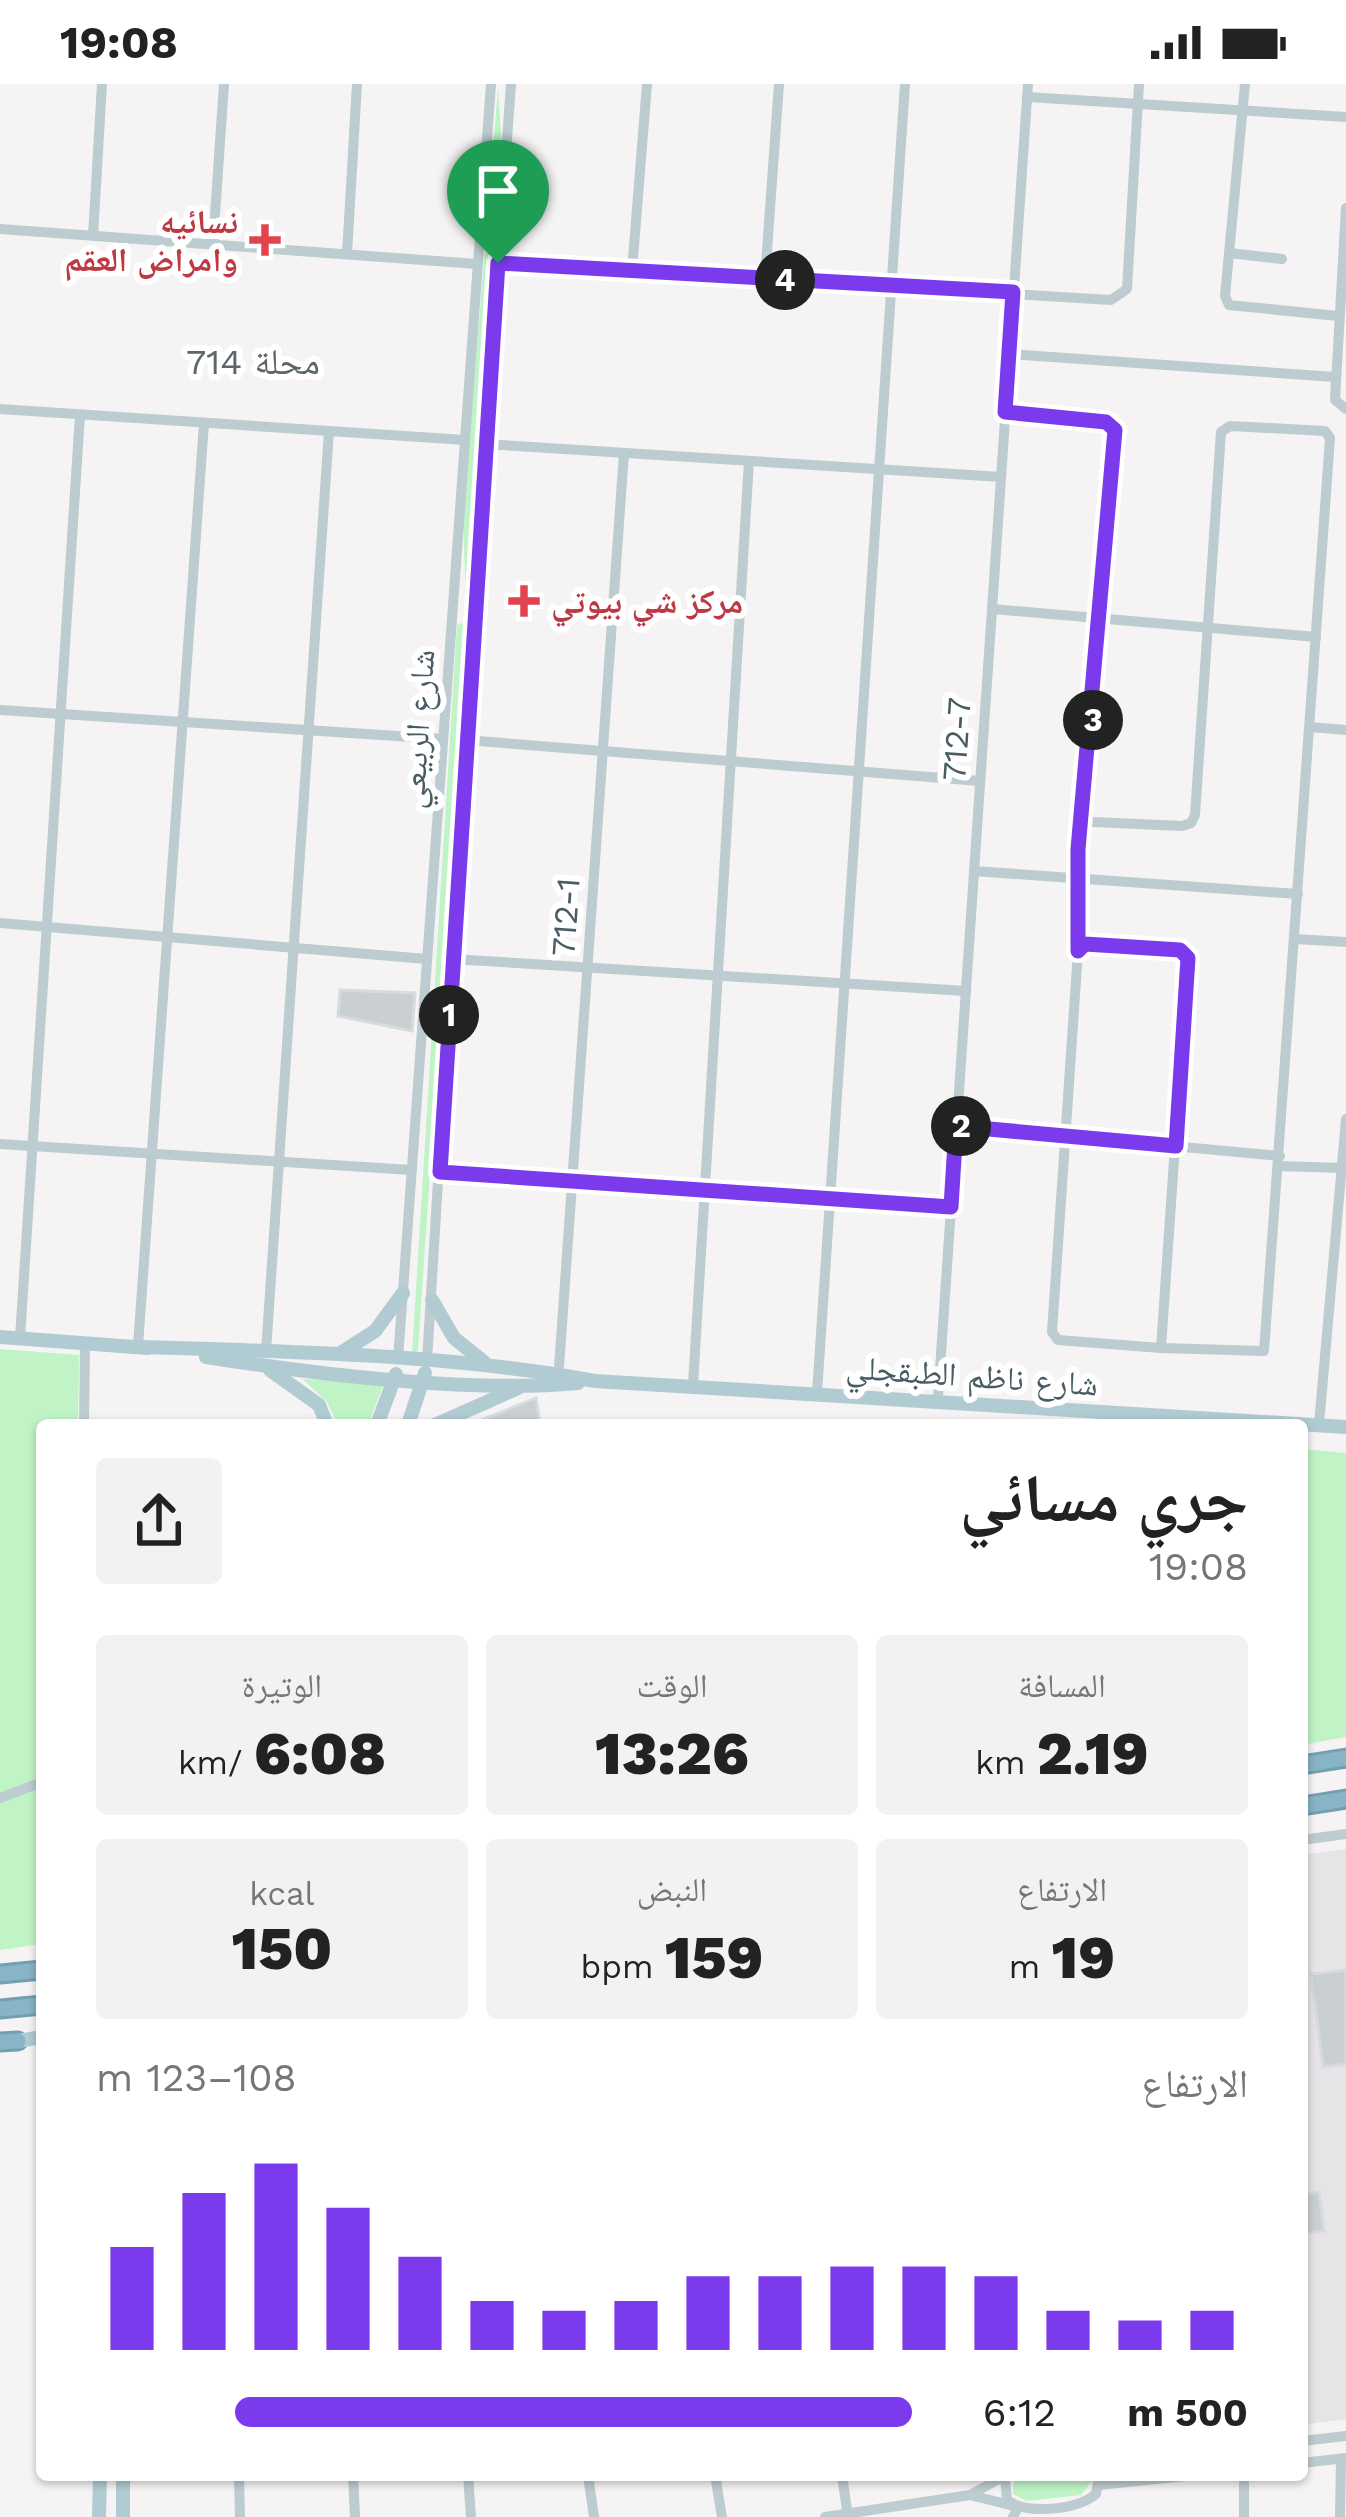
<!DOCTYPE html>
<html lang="ar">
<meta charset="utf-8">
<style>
:root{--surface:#fff;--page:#f2f2f2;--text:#222;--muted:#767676;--accent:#7c3aed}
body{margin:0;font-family:"Work Sans","Noto Naskh Arabic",sans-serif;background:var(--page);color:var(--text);direction:rtl;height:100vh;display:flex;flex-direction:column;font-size:45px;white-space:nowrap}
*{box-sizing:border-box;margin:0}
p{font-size:39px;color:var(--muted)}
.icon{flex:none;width:66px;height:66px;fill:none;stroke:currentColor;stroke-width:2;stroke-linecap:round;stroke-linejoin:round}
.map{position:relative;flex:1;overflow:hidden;direction:ltr}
.sheet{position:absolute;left:36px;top:1335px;width:1272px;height:1062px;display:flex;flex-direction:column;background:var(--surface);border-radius:12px;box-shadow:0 3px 9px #0004;direction:rtl}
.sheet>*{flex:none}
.pin{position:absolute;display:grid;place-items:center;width:102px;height:102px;color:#fff;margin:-123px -51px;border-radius:50% 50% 50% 0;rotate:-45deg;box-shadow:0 0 12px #0007}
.pin .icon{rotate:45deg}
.km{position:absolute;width:60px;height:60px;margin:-30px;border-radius:50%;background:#222;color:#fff;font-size:33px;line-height:60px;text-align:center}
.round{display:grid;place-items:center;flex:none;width:126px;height:126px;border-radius:12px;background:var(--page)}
.summary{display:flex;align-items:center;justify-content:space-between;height:204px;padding:0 60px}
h1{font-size:66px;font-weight:800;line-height:90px}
.metrics{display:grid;grid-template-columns:repeat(3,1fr);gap:18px;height:204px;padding:12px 60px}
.metrics div{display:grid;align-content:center;border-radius:12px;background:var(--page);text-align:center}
.metrics b{font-size:60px;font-weight:800}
.metrics small{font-size:33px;font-weight:400}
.metrics p{font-size:33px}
.chart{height:336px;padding:24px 60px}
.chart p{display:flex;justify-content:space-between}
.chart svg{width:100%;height:216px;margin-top:12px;stroke:var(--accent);stroke-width:6}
ul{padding:0 60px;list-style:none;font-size:39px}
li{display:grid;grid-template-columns:192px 144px 1fr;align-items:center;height:90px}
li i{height:30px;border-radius:15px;background:var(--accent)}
.status{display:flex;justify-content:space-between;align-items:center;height:84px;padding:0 60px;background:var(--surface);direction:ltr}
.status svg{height:33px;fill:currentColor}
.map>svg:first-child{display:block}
.education{fill:#e6e4e6}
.green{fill:#c0f4c7}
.building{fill:#cacfd2;stroke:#d6dbde;stroke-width:3}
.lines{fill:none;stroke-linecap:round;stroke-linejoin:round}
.highway-casing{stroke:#72a0b1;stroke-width:21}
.minor{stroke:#bdccd0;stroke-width:10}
.major{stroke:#b1cbd3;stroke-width:14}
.highway{stroke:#87b5c5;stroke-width:15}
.route-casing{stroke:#fff;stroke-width:24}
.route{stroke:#7c3aed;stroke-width:15}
.health-dot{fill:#e0444e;stroke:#fff;stroke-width:4.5}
.labels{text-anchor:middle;stroke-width:12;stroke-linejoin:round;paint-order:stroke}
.health-label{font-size:33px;font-weight:bold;fill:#be3a42;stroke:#fff;text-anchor:end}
.street-label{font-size:33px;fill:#485d63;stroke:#fff}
.neighbourhood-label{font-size:36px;fill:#5e6669;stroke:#fff}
</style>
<div class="status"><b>19:08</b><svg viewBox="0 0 49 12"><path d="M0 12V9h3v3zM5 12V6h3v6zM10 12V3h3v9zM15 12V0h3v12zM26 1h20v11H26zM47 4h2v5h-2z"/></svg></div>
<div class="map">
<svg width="1346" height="2433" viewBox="0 0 1346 2433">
<rect width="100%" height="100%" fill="#f5f3f3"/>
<path class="education" d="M1346 1765V2335L1302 2341V1771Z"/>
<g class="green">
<path d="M498 4 501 51 466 517 463 434Z"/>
<path d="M462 539 467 542 418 1266 412 1270 457 541Z"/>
<path d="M0 1265 79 1271 78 1341H42V1860L0 1866Z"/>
<path d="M303 1295 384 1299 368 1341H338L327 1318Z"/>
<path d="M1302 1365 1346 1369V1653L1302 1661Z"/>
<path d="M1014 2391H1090L1091 2398 1081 2411 1027 2417 1013 2410Z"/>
</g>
<g class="building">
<path d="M340 906 415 909 412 947 338 932Z"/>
<path d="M536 1314 540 1341H470Z"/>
<path d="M1346 1886V1980L1323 1983 1311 1890Z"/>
<path d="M1319 2108 1324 2147 1302 2150V2111Z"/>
</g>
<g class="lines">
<g class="highway-casing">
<g id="highway">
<path d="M1302 1681 1346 1674"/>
<path d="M1302 1722 1346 1715"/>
<path d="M0 1890 42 1886"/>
<path d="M0 1925 42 1921"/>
<path d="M0 1958 18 1957"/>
</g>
</g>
<g class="minor">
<path d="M1245 0 1225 212 1229 221 1338 232"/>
<path d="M1027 13 1346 33"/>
<path d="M1346 124 1335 316 1346 325"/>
<path d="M0 145 477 180"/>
<path d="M93 152 102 0"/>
<path d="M213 160 224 0"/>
<path d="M1229 169 1282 175"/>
<path d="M347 170 357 0"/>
<path d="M498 179 1111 216 1127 205 1139 0"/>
<path d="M632 187 647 0"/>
<path d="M765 194 779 0"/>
<path d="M1009 270 1335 293"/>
<path d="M0 325 465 356"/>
<path d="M1005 328 1107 338 1115 345 1084 735 1093 738 1182 742 1191 739 1195 731 1221 348 1230 342 1325 347 1330 354 1264 1267 1161 1264 1188 874 1180 866 1090 860 1078 867 1052 1248 1058 1256 1161 1264"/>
<path d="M485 360 1001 393"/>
<path d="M992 525 1316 553"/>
<path d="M0 626 443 655"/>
<path d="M1310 643 1346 646"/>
<path d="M465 656 980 697"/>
<path d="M974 787 1298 810"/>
<path d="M0 839 427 875"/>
<path d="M1295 855 1346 858"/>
<path d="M1078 867 1079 765 1084 735"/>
<path d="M452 875 966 907"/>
<path d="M956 1042 1280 1072"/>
<path d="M0 1060 412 1086"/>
<path d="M1279 1082 1343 1084"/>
<path d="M440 1087 951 1123"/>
<path d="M20 1254 80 331"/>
<path d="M138 1262 204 339"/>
<path d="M266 1267 329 347"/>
<path d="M398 1275 491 0"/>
<path d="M427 1277 473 525 511 0"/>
<path d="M558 1297 624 369"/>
<path d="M693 1301 749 377"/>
<path d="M817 1309 905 0"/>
<path d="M938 1314 1028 0"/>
<path d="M1319 1340 1346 1035"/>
<path d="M84 1341 85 1259"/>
<path d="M0 1714 42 1698"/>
<path d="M1302 1756 1346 1750"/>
<path d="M1302 2357 1346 2352"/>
<path d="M1302 2379 1346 2374"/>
<path d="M239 2391 240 2433"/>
<path d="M353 2391 355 2433"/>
<path d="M468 2391 471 2433"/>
<path d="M588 2391 594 2433"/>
<path d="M715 2391 722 2433"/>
<path d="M842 2391 848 2433"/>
<path d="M1005 2394 1007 2416C1028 2431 1077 2426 1096 2410L1099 2391"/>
<path d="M1099 2401 1195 2391"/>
<path d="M970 2411 1018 2423 1013 2433"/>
<path d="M825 2433 970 2411 1006 2391"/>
<path d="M1244 2433V2391"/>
<path d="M1340 2433 1341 2375"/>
</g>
<g class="major">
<path d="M432 1216 454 1254 484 1278"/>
<path d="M0 1253 148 1264"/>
<path d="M144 1263C294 1268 447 1270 595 1297L1346 1343"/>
<path d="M339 1270 375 1247 403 1209"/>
<path d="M206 1273C315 1290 469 1309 578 1299"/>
<path d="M270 1286 319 1321 327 1341"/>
<path d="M377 1341 396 1290"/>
<path d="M408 1341 425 1289"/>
<path d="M435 1341 518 1304"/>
<path d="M18 1957 42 1953"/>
<path d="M123 2391V2433"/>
<path d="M99 2433 100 2391"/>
</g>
<use href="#highway" class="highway"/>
</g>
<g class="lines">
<g class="route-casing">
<path id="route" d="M498 179 1013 208 1005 328 1106 338 1115 346 1078 765V867L1085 860 1180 866 1188 874 1176 1062 956 1042 951 1123 440 1088Z"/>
</g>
<use href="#route" class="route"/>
</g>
<g class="health-dot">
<path d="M259 138h12v12h12v12h-12v12h-12v-12h-12v-12h12z"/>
<path d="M518 499h12v12h12v12h-12v12h-12v-12h-12v-12h12z"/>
</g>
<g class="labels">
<g class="health-label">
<text x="238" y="149">نسائيه<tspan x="238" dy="38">وامراض العقم</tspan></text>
<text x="551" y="529" text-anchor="start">مركز شي بيوتي</text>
</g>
<g class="street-label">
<text transform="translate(417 645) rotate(-86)" y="12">شارع الربيعي</text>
<text transform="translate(956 655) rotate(-86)" y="12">712-7</text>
<text transform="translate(565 833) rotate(-86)" y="12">712-1</text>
<text transform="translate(972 1291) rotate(4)" y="12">شارع ناظم الطبقجلي</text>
</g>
<g class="neighbourhood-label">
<text x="253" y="290">محلة 714</text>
</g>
</g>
</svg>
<div class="pin" style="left:498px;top:179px;background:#1e9e55"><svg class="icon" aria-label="arrive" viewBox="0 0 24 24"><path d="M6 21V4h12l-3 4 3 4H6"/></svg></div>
<b class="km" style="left:449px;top:931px">1</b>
<b class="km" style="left:961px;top:1042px">2</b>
<b class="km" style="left:1093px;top:636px">3</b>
<b class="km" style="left:785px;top:196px">4</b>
<section class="sheet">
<div class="summary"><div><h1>جري مسائي</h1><p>19:08</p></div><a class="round"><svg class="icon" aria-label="share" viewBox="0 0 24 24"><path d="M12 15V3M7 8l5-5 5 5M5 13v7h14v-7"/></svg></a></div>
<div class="metrics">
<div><p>المسافة</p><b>2.19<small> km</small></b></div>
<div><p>الوقت</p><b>13:26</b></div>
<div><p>الوتيرة</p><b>6:08<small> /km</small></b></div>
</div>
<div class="metrics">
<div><p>الارتفاع</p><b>19<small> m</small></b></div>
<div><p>النبض</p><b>159<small> bpm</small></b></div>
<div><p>kcal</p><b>150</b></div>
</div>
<div class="chart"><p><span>الارتفاع</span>108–123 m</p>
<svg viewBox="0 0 160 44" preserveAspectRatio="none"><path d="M5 44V23M15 44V12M25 44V6M35 44V15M45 44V25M55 44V34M65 44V36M75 44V34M85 44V29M95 44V29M105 44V27M115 44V27M125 44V29M135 44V36M145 44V38M155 44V36"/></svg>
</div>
<ul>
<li><b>500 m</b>6:12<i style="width:83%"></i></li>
</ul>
</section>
</div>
